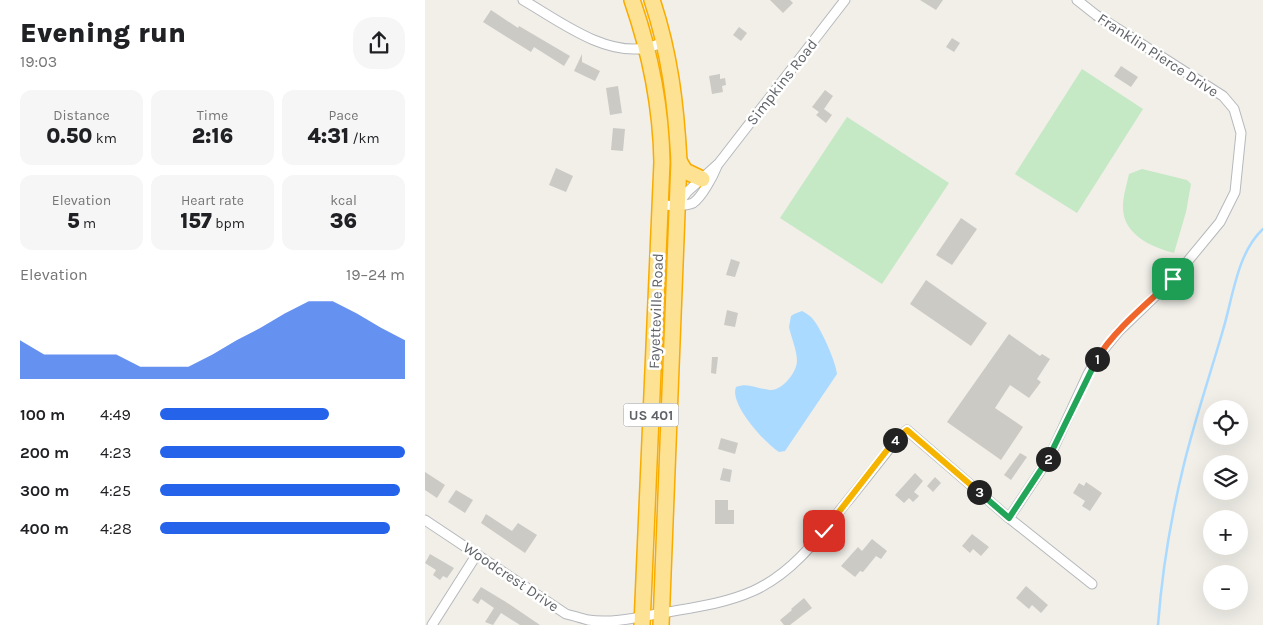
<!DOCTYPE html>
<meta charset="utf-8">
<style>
:root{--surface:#fff;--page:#f6f6f6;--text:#202124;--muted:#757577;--accent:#2563eb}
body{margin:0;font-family:Karla,sans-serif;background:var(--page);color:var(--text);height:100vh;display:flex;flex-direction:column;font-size:19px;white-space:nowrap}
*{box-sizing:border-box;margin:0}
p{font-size:16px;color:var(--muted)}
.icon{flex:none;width:28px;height:28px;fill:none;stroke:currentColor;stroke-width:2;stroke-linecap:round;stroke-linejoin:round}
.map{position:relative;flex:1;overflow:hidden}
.side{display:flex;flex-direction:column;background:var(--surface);width:425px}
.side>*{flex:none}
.controls{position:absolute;left:778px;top:400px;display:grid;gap:10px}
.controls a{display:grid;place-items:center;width:45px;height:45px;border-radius:50%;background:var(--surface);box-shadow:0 5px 20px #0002;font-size:25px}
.pin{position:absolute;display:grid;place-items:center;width:42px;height:42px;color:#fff;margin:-21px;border-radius:10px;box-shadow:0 2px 8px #0006}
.km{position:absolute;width:25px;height:25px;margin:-12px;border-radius:50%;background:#222;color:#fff;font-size:14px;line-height:25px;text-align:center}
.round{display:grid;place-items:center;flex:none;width:52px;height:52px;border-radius:20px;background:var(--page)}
.summary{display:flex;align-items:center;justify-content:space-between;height:85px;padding:0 20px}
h1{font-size:28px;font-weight:800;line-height:38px}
.metrics{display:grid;grid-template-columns:repeat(3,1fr);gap:8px;height:85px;padding:5px 20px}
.metrics div{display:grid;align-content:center;border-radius:12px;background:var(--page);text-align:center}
.metrics b{font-size:21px;font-weight:800}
.metrics small{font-size:14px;font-weight:400}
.metrics p{font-size:14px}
.chart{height:140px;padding:10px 20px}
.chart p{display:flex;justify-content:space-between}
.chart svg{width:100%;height:90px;margin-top:5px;fill:var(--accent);opacity:.7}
ul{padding:0 20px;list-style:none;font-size:16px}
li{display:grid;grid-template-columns:80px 60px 1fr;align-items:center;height:38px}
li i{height:12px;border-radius:6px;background:var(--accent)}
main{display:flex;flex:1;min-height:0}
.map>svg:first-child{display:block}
.green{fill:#c5e8c5}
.water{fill:#aadaff}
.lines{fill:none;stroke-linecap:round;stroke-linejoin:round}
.stream{stroke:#aadaff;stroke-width:2.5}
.building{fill:#cccac5}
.street-casing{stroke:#b5b8bc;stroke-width:11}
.highway-casing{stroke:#f9ab00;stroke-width:18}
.street{stroke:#fff;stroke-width:9}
.highway{stroke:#fde293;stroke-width:15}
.split-1-casing{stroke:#fff;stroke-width:10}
.split-2-casing{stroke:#fff;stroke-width:10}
.split-3-casing{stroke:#fff;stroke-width:10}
.split-4-casing{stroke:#fff;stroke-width:10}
.split-5-casing{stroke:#fff;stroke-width:10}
.split-1{stroke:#f0652b;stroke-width:6}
.split-2{stroke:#22a559;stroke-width:6}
.split-3{stroke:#22a559;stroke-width:6}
.split-4{stroke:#f5b400;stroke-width:6}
.split-5{stroke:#f5b400;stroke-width:6}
.labels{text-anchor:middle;stroke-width:5;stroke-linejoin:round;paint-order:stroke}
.shield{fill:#fff;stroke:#8f9295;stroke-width:1}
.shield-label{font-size:14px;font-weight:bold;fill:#5f6368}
.street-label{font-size:15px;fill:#5f6368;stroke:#fff}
</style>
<main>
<section class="side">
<div class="summary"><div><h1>Evening run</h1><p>19:03</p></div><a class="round"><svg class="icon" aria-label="share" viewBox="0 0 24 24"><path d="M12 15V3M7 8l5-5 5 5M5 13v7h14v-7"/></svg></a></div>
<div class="metrics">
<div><p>Distance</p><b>0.50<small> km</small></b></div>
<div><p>Time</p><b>2:16</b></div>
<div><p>Pace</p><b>4:31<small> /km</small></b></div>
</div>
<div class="metrics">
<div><p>Elevation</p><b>5<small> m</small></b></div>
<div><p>Heart rate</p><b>157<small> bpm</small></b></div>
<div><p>kcal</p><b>36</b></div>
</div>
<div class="chart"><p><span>Elevation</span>19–24 m</p>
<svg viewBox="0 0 160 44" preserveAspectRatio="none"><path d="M0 44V25L10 32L20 32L30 32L40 32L50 38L60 38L70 38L80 32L90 25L100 19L110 12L120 6L130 6L140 12L150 19L160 25V44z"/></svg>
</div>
<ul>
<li><b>100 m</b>4:49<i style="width:69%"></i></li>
<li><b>200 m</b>4:23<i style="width:100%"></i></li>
<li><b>300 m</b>4:25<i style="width:98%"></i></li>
<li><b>400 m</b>4:28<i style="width:94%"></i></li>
</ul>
</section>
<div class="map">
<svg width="838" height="625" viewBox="0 0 838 625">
<rect width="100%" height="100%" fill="#f1efe8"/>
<g class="green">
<path d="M657 69 718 109 652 213 590 174Z"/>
<path d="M422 117 524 183 457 284 355 218Z"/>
<path d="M717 169 762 180 766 184 761 212 749 253C726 247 697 234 698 206 698 196 702 184 704 174Z"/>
</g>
<path class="water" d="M377 311C381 313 384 315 387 318 396 328 411 362 412 374L360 451 354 452C340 443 304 404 311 387 323 382 333 389 345 390 357 391 372 372 372 361 372 350 366 337 364 327L366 316 369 314Z"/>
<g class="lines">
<path class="stream" d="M733 625C737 571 746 517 759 464 770 419 785 375 798 330 808 297 812 253 838 229"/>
</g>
<g class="building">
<path d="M345 0H365L368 3 358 13Z"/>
<path d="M495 0H518L511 10Z"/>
<path d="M66 10 93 28 94 26 145 56 139 66 109 47 106 52 58 22Z"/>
<path d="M314 27 322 33 316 41 308 35Z"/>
<path d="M527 38 535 43 529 52 521 47Z"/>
<path d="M157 54V62L175 71 170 81 149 71Z"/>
<path d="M696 66 713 77 706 87 689 76Z"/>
<path d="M295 74V79L300 78 301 85 297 86 298 92 287 94 284 76Z"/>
<path d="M193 86 197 113 185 115 181 88Z"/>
<path d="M400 90 408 96 399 109 407 115 401 123 391 115 394 112 387 107Z"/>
<path d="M188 128 200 129 198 151 186 150Z"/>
<path d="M131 168 148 176 141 192 124 185Z"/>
<path d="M536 218 552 229 527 265 511 255Z"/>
<path d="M306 259 315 262 310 277 301 275Z"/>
<path d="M501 280 562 323 546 346 485 304Z"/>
<path d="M302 310 313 313 310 327 299 325Z"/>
<path d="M584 334 615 356 617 354 625 359 612 379 616 382 604 398 585 385 570 408 598 427 576 460 522 422Z"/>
<path d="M287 357H293L291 374 286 373Z"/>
<path d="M296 438 313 443 310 454 293 449Z"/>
<path d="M595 453 602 457 586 480 579 475Z"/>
<path d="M298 468 307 470 305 482 295 480Z"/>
<path d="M0 472 20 485 12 498 0 490Z"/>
<path d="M490 473 498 481 489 492 494 496 488 502 484 498 479 503 470 495Z"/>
<path d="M510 477 516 483 508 492 502 486Z"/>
<path d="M661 482 677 493 665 511 657 506 660 501 648 493 654 483 659 486Z"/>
<path d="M31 490 48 500 40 513 23 502Z"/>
<path d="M290 500H303V510H309V524H290Z"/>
<path d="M61 514 87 531 93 523 112 535 100 553 56 523Z"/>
<path d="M547 534 564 547 556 556 548 549 545 553 537 546Z"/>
<path d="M447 539 462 551 456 559 451 556 438 572 435 571 430 577 416 566 433 547 437 551Z"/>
<path d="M5 554 29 568 22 578 18 576 15 580 8 575 11 570 0 563Z"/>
<path d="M601 586 623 605 616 613 607 605 604 609 591 598Z"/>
<path d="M56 587 81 602 115 625H95L76 613 68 625 60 622 69 608 56 599 53 604 47 600Z"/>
<path d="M379 598 387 608 365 625H359L355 620 367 610 366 609Z"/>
</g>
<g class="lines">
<g class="street-casing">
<g id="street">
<path d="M98 0C133 20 179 56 221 48 227 47 233 44 239 42"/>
<path d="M253 204 262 192 294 163 420 0"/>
<path d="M235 205C244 205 260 207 268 203 277 197 288 176 292 166"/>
<path d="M584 518 624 458 663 374 674 355 694 331 748 279 795 222 810 192 816 133 809 109 798 96 671 15 652 0"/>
<path d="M0 520 141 614C149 616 156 618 163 620 189 624 218 616 243 612 272 607 301 603 328 591 366 574 391 541 416 509 435 486 453 463 471 440L482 430 584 518 667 584"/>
<path d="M7 625 52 554"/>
</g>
</g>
<g class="highway-casing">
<g id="highway">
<path d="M207 0C225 52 236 106 237 162L217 625"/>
<path d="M227 0C245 54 251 105 254 161L236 625"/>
<path d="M254 161 260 171 277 179"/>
</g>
</g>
<use href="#street" class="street"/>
<use href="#highway" class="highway"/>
</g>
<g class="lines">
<g class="split-1-casing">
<path id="split-1" d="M672 359C688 331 724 302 748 279"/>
</g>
<g class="split-2-casing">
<path id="split-2" d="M623 459 672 359"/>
</g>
<g class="split-3-casing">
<path id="split-3" d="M554 492 584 518 623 459"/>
</g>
<g class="split-4-casing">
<path id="split-4" d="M470 440 482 430 554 492"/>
</g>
<g class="split-5-casing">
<path id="split-5" d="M399 531 470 440"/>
</g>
<use href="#split-1" class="split-1"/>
<use href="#split-2" class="split-2"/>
<use href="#split-3" class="split-3"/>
<use href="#split-4" class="split-4"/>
<use href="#split-5" class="split-5"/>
</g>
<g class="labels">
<rect class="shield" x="198.5" y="403.5" width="55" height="23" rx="4"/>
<g class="shield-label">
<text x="226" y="420">US 401</text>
</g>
<g class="street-label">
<text transform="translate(733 55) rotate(33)" y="5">Franklin Pierce Drive</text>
<text transform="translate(357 82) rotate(-52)" y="5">Simpkins Road</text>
<text transform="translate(231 311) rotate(-88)" y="5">Fayetteville Road</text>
<text transform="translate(86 577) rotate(34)" y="5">Woodcrest Drive</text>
</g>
</g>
</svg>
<div class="controls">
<a><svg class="icon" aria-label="locate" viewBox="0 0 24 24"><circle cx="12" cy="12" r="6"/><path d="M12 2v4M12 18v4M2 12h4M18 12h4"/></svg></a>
<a><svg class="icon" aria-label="layers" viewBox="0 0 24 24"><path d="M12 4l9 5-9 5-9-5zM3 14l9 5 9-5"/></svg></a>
<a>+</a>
<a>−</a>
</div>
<div class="pin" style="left:748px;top:279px;background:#1e9e55"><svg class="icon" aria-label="arrive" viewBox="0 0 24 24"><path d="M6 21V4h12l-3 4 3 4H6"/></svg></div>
<div class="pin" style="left:399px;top:531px;background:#d93025"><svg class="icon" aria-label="check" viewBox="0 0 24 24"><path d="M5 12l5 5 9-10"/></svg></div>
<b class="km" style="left:672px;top:359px">1</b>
<b class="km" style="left:623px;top:459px">2</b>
<b class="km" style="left:554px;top:492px">3</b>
<b class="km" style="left:470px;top:440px">4</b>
</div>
</main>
